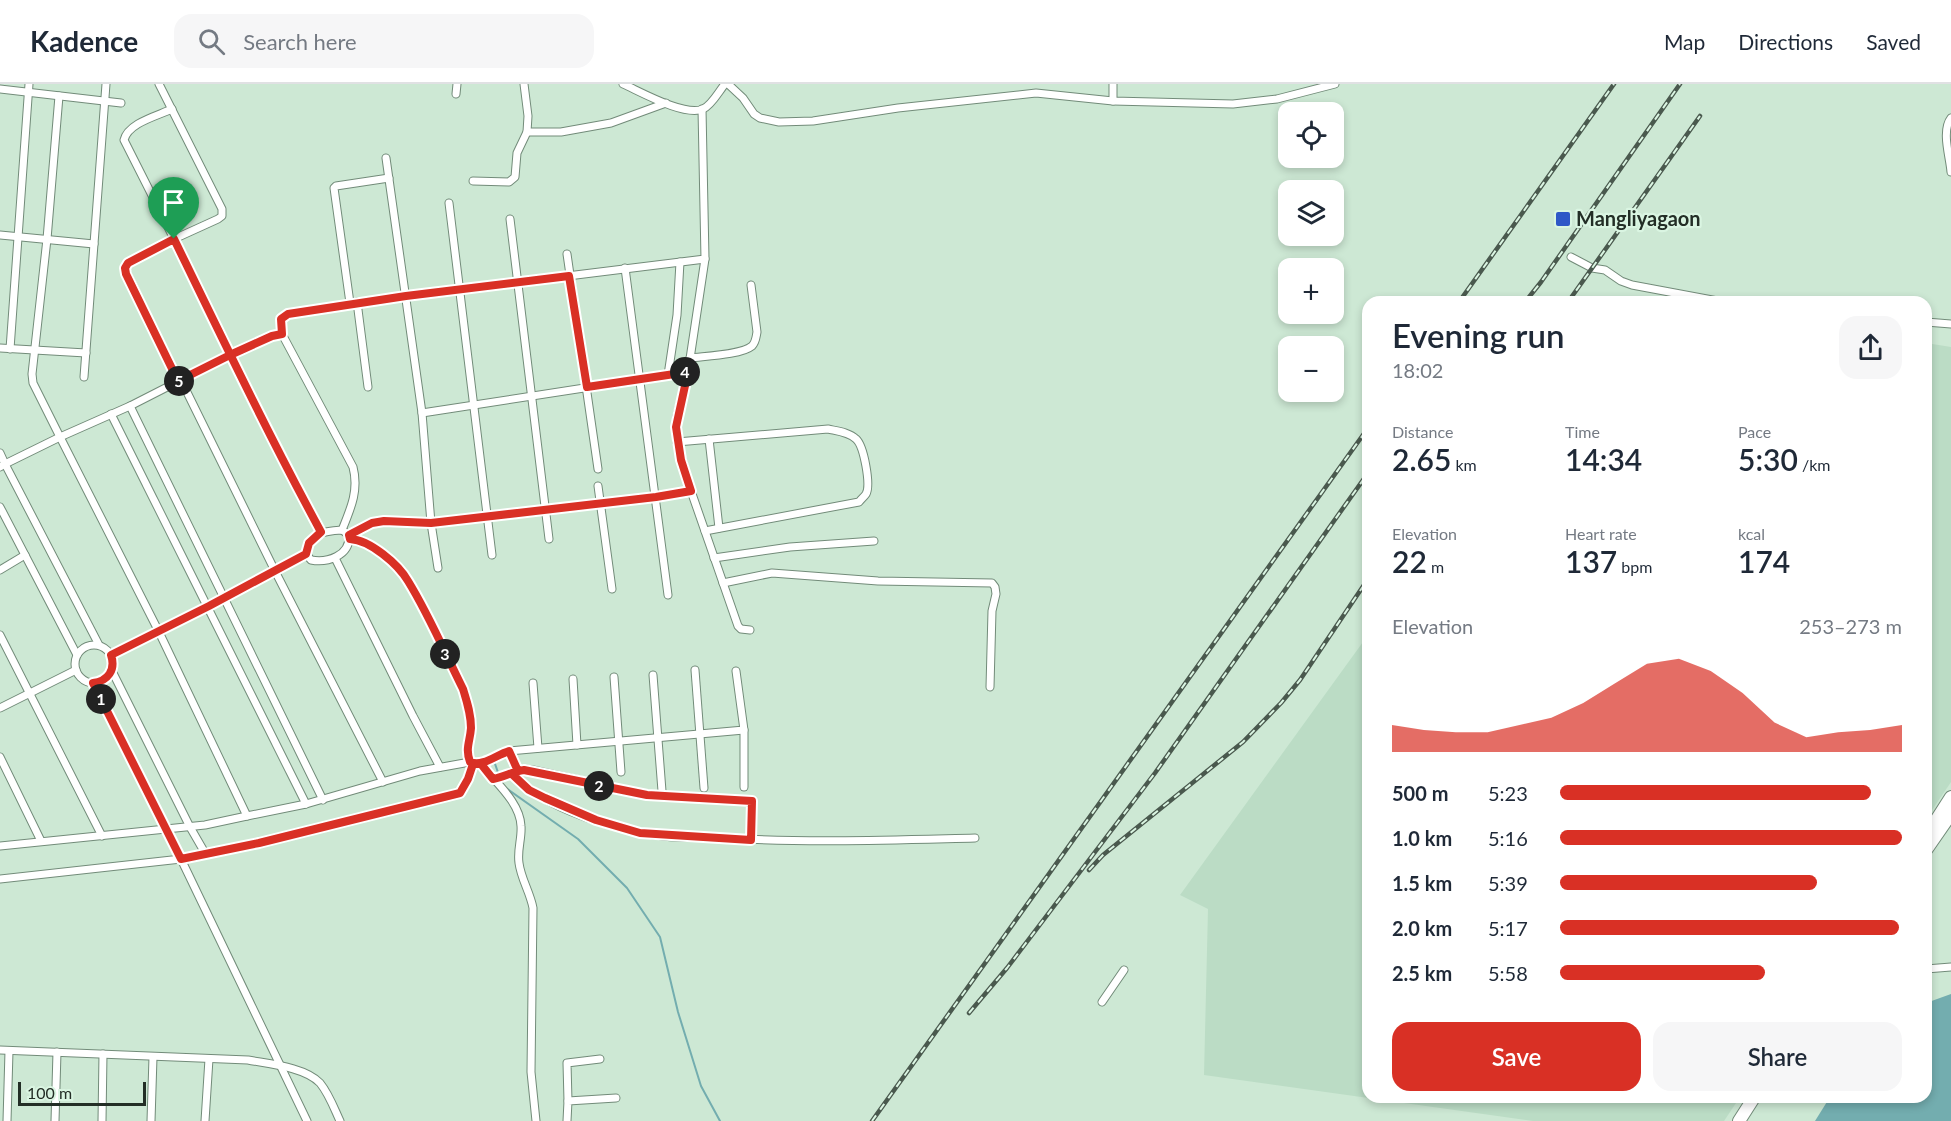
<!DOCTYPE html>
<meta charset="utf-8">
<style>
:root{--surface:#fff;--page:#f6f6f7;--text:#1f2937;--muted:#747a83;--line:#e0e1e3;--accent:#d93025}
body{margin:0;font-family:Lato,sans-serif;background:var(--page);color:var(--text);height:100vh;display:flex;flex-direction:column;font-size:22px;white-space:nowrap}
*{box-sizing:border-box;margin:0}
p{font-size:20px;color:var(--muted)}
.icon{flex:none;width:33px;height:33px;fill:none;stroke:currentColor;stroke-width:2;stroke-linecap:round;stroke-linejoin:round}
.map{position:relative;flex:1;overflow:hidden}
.sheet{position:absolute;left:1362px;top:212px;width:570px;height:807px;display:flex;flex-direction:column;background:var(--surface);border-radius:18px;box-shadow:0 3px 9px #0003}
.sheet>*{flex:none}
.tools{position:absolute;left:1278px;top:18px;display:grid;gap:12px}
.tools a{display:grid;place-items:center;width:66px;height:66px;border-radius:12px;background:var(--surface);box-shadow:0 3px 9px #0003;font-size:30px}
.scale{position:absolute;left:18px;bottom:15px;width:128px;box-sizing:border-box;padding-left:6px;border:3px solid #232e26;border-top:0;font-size:16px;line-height:21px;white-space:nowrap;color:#232e26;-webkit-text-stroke:4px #daf5e2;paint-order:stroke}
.pin{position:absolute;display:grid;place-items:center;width:51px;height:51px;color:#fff;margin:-62px -26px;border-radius:50% 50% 50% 0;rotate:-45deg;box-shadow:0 0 6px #0007}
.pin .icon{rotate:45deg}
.km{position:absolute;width:30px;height:30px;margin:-15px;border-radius:50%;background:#222;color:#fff;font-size:16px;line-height:30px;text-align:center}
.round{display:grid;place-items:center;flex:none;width:63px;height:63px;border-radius:18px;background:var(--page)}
.summary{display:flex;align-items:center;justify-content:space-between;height:102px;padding:0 30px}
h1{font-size:33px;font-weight:600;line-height:45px}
.stats{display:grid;grid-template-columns:repeat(3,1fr);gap:9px;height:102px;padding:6px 30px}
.stats div{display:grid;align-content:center}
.stats b{font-size:30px;font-weight:600}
.stats small{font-size:16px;font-weight:400}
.stats p{font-size:16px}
.chart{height:168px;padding:12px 30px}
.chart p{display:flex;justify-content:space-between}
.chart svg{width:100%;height:108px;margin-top:6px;fill:var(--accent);opacity:.7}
.primary-button{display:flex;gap:12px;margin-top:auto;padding:12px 30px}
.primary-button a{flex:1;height:69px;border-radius:18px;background:var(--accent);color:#fff;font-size:24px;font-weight:600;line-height:69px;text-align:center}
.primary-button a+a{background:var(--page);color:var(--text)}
ul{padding:0 30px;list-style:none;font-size:20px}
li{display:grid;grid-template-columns:96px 72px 1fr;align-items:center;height:45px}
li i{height:15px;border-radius:8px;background:var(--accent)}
header{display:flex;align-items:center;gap:36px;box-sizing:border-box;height:84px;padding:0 30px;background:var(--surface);border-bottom:2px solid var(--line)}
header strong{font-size:28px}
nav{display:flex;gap:33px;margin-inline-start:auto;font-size:21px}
.search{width:420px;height:54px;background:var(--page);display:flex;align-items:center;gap:15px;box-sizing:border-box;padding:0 21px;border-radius:18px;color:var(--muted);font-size:22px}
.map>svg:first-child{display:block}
.built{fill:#bbdcc5}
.water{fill:#73adaf}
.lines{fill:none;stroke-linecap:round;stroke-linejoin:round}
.stream{stroke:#73adaf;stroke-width:2}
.street-casing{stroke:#728b79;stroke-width:9}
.primary-casing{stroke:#728b79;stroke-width:14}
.street{stroke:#fff;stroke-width:7}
.primary{stroke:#fff;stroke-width:12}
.rail-casing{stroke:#4a594e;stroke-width:4.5}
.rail{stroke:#daf5e2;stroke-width:2;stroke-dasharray:7;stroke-linecap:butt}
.route-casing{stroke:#fff;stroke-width:12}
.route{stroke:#d93025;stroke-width:8}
.poi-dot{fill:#2f58c7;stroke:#daf5e2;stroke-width:2}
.labels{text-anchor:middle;stroke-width:4.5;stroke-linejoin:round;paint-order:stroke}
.poi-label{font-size:20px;font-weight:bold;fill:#232e26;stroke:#daf5e2;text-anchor:start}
</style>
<header>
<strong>Kadence</strong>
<div class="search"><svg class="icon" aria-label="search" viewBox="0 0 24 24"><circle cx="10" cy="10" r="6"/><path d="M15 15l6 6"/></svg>Search here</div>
<nav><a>Map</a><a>Directions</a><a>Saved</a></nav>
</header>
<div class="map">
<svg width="1951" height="1037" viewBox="0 0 1951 1037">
<rect width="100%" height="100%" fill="#cde8d4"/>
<g class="built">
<path d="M1926 259 1951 263V698L1926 735Z"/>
<path d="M1368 551V1012L1740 1013 1724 1037H1533L1204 991 1208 825 1180 811Z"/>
</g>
<path class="water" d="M1951 910V1037H1815L1830 1013 1926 1012V919Z"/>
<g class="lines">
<g class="stream">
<path d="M494 677 502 700"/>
<path d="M506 704 578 755 627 804 660 853 678 928 701 1002 720 1037"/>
</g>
<g class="street-casing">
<g id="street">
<path d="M159 0 222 125V132L218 135 174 155 251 315 322 448"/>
<path d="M623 0C641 8 685 33 703 25 712 21 719 7 725 0"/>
<path d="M728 0 743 14 754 30 760 34 779 38 813 37 898 24 1036 9 1113 17 1233 20 1277 15 1335 0"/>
<path d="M0 5 121 19"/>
<path d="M456 10 457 0"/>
<path d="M59 12 47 155 32 290 33 299 60 353 130 322"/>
<path d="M1113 17V0"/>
<path d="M172 25C157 32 128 39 124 56L174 155 128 179 125 185 178 298"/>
<path d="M1951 34C1941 47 1950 73 1951 88"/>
<path d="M527 48H561L611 39 666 19"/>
<path d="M386 74 422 329 431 439 438 484"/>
<path d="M473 97 509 98 515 93 517 69 527 48 528 32 524 0"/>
<path d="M449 119 492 471"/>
<path d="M510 135 549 455"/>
<path d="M0 151 94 160"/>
<path d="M567 170 598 385"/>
<path d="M1571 173 1592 184 1605 186 1621 197 1632 201 1723 218"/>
<path d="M625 184 668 511"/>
<path d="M357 218 368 303"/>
<path d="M350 219 334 104 336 102 389 94"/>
<path d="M1926 238 1951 240"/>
<path d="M282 250 281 235 288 230 406 212 705 175 702 25"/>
<path d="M0 264 86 269"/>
<path d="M10 265 29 0"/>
<path d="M690 274C705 272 741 271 752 262 756 258 756 253 757 248L751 201"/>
<path d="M688 288 677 332V358L691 407 738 542 741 545 750 546"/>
<path d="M668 291 677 231 680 178"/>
<path d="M84 293 106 0"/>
<path d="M181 296 275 487 383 698"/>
<path d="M422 329 688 288 705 175"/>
<path d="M111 330 306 720"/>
<path d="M709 355 719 444"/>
<path d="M677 358 828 345C837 347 849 348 856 355 864 362 871 401 866 410 864 413 861 415 859 418L705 447"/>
<path d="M0 369 5 380 0 383"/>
<path d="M598 402 612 505"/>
<path d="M0 423 77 571"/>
<path d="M349 451 371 439 384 437 431 439 656 413 691 407"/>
<path d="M350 455C370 456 398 480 408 497 428 529 446 570 463 605 467 618 471 630 470 644 470 658 465 664 470 678L481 680C495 698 520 718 521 742 522 754 517 766 519 779 521 795 530 808 533 824L531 988 536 1037"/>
<path d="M306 470 311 476C327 479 350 472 349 452"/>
<path d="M335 474 413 632 440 683"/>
<path d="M714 474 790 463 874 457"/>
<path d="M0 486 25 471"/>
<path d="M723 499 772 489 878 497 992 499 995 503 996 510 992 527 990 603"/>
<path d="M0 551 102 752"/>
<path d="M99 561 5 380 60 353 159 548 306 470C311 449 322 447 342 446L349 451"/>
<circle cx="94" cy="580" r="19"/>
<path d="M111 571 159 548 247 732 306 720 420 687 470 678"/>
<path d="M695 586 704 704"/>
<path d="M112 587 190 743 205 769"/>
<path d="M653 591 662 707"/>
<path d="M614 593 621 688"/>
<path d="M573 595 577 661"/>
<path d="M93 599 181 775 259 759 460 709 468 695 473 680"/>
<path d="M533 599 538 664"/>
<path d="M0 624 76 586"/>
<path d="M744 646V703"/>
<path d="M509 667 518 687"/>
<path d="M0 673 41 757"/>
<path d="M481 680 509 667 744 646 736 587"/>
<path d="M512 690 524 685 533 686 647 711 752 717 751 756"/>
<path d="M493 695 512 690C542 721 596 739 638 748 666 755 696 753 724 754 808 759 891 756 975 754"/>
<path d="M323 716 130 322 230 271 272 252 282 250 353 383C359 406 351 424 342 446"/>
<path d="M0 762 205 741 247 732"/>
<path d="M0 795 181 775 307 1037"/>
<path d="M1926 885 1951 883"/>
<path d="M1102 918 1124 886"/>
<path d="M0 966 248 976C269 980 305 983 320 999 329 1010 334 1024 340 1037"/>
<path d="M568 1017 567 979 600 975"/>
<path d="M7 1037 9 967"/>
<path d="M55 1037 57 968"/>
<path d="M102 1037 103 970"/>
<path d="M151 1037 153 973"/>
<path d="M205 1037 209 975"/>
<path d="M567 1037 568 1017 616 1014"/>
</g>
</g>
<g class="primary-casing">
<g id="primary">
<path d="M1926 752 1951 713"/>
<path d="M1926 766 1951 730"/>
<path d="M1739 1037 1755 1012"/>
</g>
</g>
<use href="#street" class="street"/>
<use href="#primary" class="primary"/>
<g class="rail-casing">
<g id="rail">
<path d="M1459 218 1614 0"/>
<path d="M1525 218 1541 198 1680 0"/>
<path d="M1568 218 1700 32"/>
<path d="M1089 786 1103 771 1243 658 1281 619 1300 596 1368 495"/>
<path d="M969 929 1007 884 1155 689 1368 389"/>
<path d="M872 1037 1368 344"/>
</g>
</g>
<use href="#rail" class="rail"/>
</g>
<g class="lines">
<g class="route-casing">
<path id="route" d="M174 155C222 254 269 352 321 448L309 459 306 470 209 522 111 571C116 586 108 597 93 599L181 775 259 759 460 709 468 695 473 680H481L493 695C504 693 514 687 524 686L647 711 752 717 751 756 640 749 596 736 545 714 529 706 512 690 518 687 509 667C496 671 483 683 470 678 465 664 470 658 471 644 471 630 467 618 463 605 445 569 429 531 408 497 398 480 370 456 350 455L349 451 372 439 384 437 431 439 656 413 691 407 681 376 676 343 688 288 587 303 569 192 406 212 288 230 281 235 282 250 272 252 230 271 178 297 126 190 125 184 128 179 174 155"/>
</g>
<use href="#route" class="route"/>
</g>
<rect class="poi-dot" x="1555" y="127" width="16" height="16" rx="3"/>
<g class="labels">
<g class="poi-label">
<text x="1576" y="142">Mangliyagaon</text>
</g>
</g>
</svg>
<div class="tools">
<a><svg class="icon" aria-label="locate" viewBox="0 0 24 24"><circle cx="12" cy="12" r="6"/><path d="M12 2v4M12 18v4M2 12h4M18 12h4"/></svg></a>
<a><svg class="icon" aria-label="layers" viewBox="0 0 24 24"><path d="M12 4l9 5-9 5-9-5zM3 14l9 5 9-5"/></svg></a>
<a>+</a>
<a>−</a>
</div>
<div class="scale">100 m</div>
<div class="pin" style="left:174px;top:155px;background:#1e9e55"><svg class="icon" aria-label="arrive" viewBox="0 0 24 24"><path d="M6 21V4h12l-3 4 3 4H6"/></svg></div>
<b class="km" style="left:101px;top:615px">1</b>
<b class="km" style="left:599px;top:702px">2</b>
<b class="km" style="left:445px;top:570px">3</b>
<b class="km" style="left:685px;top:288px">4</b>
<b class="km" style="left:179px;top:297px">5</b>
<section class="sheet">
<div class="summary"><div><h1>Evening run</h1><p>18:02</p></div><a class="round"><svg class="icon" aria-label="share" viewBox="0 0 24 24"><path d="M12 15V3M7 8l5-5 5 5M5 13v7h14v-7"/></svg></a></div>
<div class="stats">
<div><p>Distance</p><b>2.65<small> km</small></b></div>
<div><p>Time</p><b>14:34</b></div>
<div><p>Pace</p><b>5:30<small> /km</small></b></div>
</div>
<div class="stats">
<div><p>Elevation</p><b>22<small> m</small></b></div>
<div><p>Heart rate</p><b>137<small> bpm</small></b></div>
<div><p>kcal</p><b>174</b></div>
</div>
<div class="chart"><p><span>Elevation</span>253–273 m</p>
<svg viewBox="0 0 160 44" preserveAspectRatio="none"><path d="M0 44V33L10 35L20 36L30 36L40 33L50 30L60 24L70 16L80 8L90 6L100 11L110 20L120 32L130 38L140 36L150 35L160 33V44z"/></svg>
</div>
<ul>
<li><b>500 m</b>5:23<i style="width:91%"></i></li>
<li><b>1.0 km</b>5:16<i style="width:100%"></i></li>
<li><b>1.5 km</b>5:39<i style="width:75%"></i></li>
<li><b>2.0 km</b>5:17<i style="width:99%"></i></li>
<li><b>2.5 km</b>5:58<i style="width:60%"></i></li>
</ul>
<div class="primary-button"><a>Save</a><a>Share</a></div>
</section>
</div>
